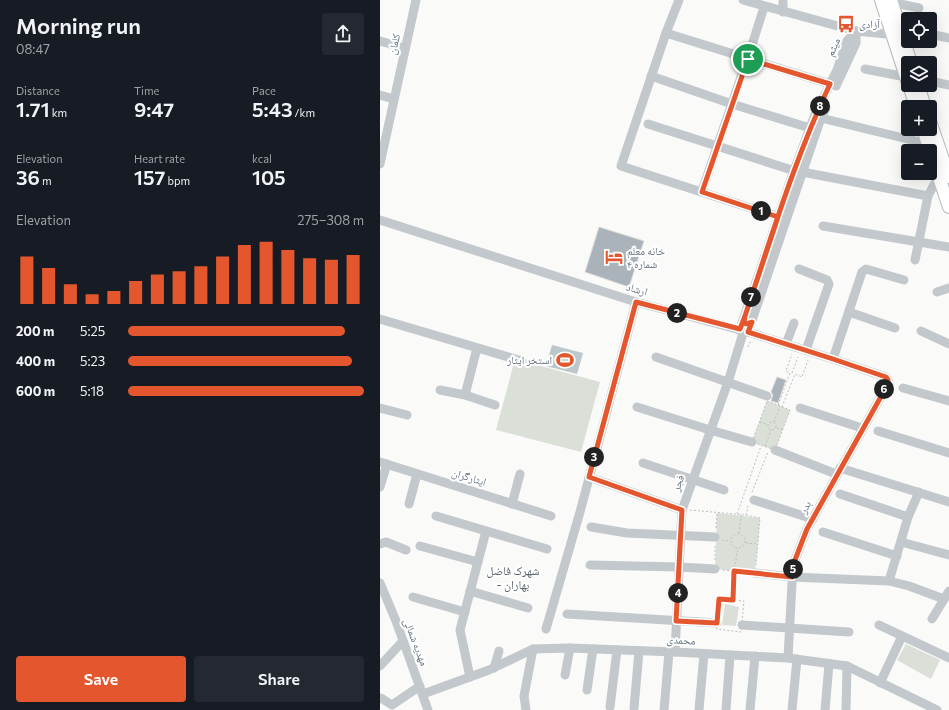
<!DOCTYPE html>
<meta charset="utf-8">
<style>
:root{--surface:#171b24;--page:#242831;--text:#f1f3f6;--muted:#9ea1a6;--accent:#e4572e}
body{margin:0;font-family:Commissioner,"Noto Naskh Arabic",sans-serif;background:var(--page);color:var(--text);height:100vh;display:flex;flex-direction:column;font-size:15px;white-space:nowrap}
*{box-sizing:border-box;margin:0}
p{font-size:13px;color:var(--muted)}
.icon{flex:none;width:22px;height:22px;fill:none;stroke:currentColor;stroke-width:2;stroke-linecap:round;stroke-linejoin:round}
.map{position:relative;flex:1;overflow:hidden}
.drawer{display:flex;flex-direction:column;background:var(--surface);width:380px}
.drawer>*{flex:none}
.fabs{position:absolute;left:521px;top:12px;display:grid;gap:8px}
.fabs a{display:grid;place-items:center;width:36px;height:36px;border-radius:4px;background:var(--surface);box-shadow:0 4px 16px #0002;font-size:20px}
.pin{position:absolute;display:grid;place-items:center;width:34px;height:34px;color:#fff;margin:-17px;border:2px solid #fff;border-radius:50%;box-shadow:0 1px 4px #0007}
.km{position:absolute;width:20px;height:20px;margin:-10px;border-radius:50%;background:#222;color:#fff;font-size:11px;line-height:20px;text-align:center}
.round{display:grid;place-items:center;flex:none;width:42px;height:42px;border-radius:4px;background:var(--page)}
.head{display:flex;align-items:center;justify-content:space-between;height:68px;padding:0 16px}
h1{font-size:22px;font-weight:600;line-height:30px}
.stats{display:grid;grid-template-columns:repeat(3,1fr);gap:6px;height:68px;padding:4px 16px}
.stats div{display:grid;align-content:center}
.stats b{font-size:20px;font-weight:600}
.stats small{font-size:11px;font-weight:400}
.stats p{font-size:11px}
.chart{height:112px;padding:8px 16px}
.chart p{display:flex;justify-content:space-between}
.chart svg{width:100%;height:72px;margin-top:4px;stroke:var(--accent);stroke-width:6}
.button{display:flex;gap:8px;margin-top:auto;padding:8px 16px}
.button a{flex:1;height:46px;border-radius:4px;background:var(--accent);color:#fff;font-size:16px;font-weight:600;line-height:46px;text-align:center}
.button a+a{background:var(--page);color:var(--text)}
ul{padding:0 16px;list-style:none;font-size:13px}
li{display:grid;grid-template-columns:64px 48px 1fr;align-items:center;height:30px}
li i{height:10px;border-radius:5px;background:var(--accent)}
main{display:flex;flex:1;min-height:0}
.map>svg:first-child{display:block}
.green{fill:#dadfd7}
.water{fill:#bbc7cb}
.building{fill:#aab3b9;stroke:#dcdcda}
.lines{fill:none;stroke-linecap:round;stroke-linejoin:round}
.major-casing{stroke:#b5babe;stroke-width:14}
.path{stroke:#bbbfc2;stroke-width:1;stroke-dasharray:2 2;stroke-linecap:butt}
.minor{stroke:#c3c8cc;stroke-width:9}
.major{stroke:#fff;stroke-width:12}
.route-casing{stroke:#fff;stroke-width:8}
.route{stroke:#e4572e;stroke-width:5}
.labels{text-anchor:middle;stroke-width:4;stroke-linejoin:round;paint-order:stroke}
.poi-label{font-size:11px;fill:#657683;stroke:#fff;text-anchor:start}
.street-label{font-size:11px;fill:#657683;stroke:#fff}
.neighbourhood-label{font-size:12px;fill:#57646e;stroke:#fff}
</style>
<main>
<section class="drawer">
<div class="head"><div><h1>Morning run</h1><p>08:47</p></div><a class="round"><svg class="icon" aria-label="share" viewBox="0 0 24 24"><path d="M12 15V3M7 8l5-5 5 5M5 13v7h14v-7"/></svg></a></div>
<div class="stats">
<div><p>Distance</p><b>1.71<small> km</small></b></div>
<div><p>Time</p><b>9:47</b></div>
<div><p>Pace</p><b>5:43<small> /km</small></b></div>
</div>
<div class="stats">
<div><p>Elevation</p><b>36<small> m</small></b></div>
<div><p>Heart rate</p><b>157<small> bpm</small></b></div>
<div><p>kcal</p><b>105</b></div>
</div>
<div class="chart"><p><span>Elevation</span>275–308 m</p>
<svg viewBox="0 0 160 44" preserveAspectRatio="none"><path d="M5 44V15M15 44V22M25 44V32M35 44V38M45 44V36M55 44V30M65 44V26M75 44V24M85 44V21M95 44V15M105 44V8M115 44V6M125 44V11M135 44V16M145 44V17M155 44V14"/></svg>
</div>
<ul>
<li><b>200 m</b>5:25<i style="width:92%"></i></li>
<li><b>400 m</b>5:23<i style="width:95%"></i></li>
<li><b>600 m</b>5:18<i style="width:100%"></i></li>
</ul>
<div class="button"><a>Save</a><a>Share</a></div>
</section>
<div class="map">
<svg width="569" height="710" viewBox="0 0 569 710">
<rect width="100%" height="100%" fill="#fafaf8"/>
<g class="green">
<path d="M135 359 220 382 201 452 116 430Z"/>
<path d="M387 401 410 410 395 450 372 442Z"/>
<path d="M337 513 380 518 375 573 335 569Z"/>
<path d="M345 604 359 607 356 626 342 625Z"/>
<path d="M526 644 560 660 551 679 517 660Z"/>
</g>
<path class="water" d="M172 345 203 353 197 374 166 366Z"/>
<g class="building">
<path d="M219 227 264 241 249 287 205 272Z"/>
<path d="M397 377 406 380 398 403 391 401 393 395 391 392Z"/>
</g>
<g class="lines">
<g class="major-casing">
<g id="major">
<path d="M501 0 528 83"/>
<path d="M511 0 531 63"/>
<path d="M529 85 536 107"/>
<path d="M538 85 545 107"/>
<path d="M550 121 569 177"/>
<path d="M543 129 569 207"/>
</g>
</g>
<g class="path">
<path d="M368 347 370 342H371"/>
<path d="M412 373 418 357"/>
<path d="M387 401 410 410 395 450 372 442Z"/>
<path d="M398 405 410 373 406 371 412 354"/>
<path d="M402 407 415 374 422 377 428 360"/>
<circle cx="392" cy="426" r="4"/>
<path d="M380 422 388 425"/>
<path d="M394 422 400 406"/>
<path d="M397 428 403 430"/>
<path d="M385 446 391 430"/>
<path d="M372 492 388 452"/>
<path d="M310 510 366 515 368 506"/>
<path d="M357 514 381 446"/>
<path d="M366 515 380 518 376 565"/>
<path d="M336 528 337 513"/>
<path d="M359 533 361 515"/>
<circle cx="358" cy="541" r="7"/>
<path d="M342 540 350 541"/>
<path d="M366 543 377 544"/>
<path d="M335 560V545"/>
<path d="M343 570 368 572"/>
<path d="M339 599 364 601 361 632 336 629Z"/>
<path d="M353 600 354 571 358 548"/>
</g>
<g class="minor">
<path d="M299 0 286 33 241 166 399 217"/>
<path d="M363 0 476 31 517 35"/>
<path d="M511 2 539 8"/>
<path d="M403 12V0"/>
<path d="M286 33 450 84"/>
<path d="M550 34 569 38"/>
<path d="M0 41 25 48"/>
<path d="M485 69 526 77"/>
<path d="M271 76 352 104 430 128"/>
<path d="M550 81 569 85"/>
<path d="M456 86 476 43V31"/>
<path d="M0 95 14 99"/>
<path d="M441 118 548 144"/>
<path d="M268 124 415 171"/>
<path d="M0 164 36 0"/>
<path d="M422 172 548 196"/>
<path d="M322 191 373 42 384 7"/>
<path d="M0 220 256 302 368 332 453 359 506 377 508 380V384L427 529 413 565 408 658"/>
<path d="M443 226 569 247"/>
<path d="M535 260 548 196 559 175"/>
<path d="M419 269 447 280 449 284 426 350"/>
<path d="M557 292 569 288"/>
<path d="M469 312 515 328"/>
<path d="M0 319 142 361"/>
<path d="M360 329 412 176 434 117 457 70 467 41 476 31"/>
<path d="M541 331 569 344"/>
<path d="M368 332 441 118 446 108"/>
<path d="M406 344 414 323"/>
<path d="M276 357 387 396"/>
<path d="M453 359 482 272 486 269 524 280"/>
<path d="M523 388 569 401"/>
<path d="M60 390 85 395 115 405"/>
<path d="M85 395 97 348"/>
<path d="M257 407 330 430 372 442"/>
<path d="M0 408 27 415"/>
<path d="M420 408 482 428"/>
<path d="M498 431 569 453"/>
<path d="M395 450 456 474"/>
<path d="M0 462 171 516"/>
<path d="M263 463 344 490"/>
<path d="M460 468 569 502"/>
<path d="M209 477 302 510"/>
<path d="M0 487 7 464"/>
<path d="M460 494 528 517"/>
<path d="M374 500 433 519"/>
<path d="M29 504 37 474"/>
<path d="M132 504 140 474"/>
<path d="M56 516 167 549"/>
<path d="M211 527 247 533 335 537"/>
<path d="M443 532 517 556"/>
<path d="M521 542 569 555"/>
<path d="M0 544 6 542 26 550"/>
<path d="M40 546 98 562"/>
<path d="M210 565 299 567 335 569"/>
<path d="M375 573 412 577 509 581 529 586 564 599"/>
<path d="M509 581 528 517 539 492"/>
<path d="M0 583 16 621 48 710"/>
<path d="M90 591 148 608"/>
<path d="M33 597 85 612"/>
<path d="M187 614 337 623"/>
<path d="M552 619 569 591"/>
<path d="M362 625 469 632"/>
<path d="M499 625 569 658"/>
<path d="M166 629 200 512 256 302"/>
<path d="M295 652 302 510 348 382 364 330"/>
<path d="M0 666 23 641"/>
<path d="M114 668 119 651"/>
<path d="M185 675 190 648"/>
<path d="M90 677 80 630 106 531"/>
<path d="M500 683 522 636"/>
<path d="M207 690 213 649"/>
<path d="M43 694 109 670 153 649 190 648 295 652 408 658 467 666 557 710"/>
<path d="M1 698 12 705 40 686"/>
<path d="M230 707 237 650"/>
<path d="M254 708 259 651"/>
<path d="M146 710 144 696 153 649"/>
<path d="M284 710 289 652"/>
<path d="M319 710 324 654"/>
<path d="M346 710 350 655"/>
<path d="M370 710 375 656"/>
<path d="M412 710 417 659"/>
<path d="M445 710 449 664"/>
<path d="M466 710 467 666"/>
</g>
<use href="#major" class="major"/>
</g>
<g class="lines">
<g class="route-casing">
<path id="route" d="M368 59 322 192 398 217 365 316 360 329 256 302 209 477 302 510 296 621 337 623 339 599 353 600 354 571 412 577 413 565 427 529 508 384V380L506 377 453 359 368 332 372 322 366 324 364 322 365 316C391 238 415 158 450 84L368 59"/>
</g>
<use href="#route" class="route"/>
</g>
<defs>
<g id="bus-bare" transform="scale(1.38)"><path d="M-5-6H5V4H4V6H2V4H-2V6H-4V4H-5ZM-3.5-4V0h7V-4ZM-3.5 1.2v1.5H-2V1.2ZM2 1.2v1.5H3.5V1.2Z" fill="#e4572e" stroke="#fff" stroke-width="2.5" paint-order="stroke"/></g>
<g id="hotel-bare" transform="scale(1.38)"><path d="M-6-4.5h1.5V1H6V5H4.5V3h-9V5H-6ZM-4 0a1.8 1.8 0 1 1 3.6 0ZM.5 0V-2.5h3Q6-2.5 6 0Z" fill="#e4572e" stroke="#fff" stroke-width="2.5" paint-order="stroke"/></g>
<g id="stadium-bare" transform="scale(1.38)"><path d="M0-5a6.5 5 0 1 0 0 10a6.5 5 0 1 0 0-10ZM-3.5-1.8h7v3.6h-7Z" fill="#e4572e" stroke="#fff" stroke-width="2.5" paint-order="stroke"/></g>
</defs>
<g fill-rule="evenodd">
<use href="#bus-bare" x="466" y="24"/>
<use href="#hotel-bare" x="234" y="257"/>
<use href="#stadium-bare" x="185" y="360"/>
</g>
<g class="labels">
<g class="poi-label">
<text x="479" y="28">آزادی</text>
<text x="247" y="255">خانه معلم<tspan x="247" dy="13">شماره ۴</tspan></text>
<text x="172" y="364" text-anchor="end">استخر ایثار</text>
</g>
<g class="street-label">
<text transform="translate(14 44) rotate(-77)" y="4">کلمان</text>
<text transform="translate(453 47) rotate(-67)" y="4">میثم</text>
<text transform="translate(257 289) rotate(16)" y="4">ارشاد</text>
<text transform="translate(89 477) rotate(17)" y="4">ایثارگران</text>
<text transform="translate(298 483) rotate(-71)" y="4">فجر</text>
<text transform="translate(425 507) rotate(-62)" y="4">بدر</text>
<text transform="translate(301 640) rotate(3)" y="4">محمدی</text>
<text transform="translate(36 642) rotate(69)" y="4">مهدیه شمالی</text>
</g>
<g class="neighbourhood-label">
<text x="133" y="575">شهرک فاضل<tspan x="133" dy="14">- بهاران</tspan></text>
</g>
</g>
</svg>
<div class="fabs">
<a><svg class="icon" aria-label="locate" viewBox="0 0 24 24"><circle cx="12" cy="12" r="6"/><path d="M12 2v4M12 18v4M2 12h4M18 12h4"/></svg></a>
<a><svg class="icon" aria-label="layers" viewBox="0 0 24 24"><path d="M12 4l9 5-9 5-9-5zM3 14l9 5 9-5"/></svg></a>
<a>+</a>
<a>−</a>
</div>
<div class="pin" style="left:368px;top:59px;background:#1e9e55"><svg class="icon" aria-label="arrive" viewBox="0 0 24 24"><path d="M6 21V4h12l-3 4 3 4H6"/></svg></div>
<b class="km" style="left:381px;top:211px">1</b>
<b class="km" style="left:297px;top:313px">2</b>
<b class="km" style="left:214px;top:457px">3</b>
<b class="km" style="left:298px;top:593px">4</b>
<b class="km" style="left:413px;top:569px">5</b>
<b class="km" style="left:504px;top:389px">6</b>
<b class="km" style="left:371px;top:297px">7</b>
<b class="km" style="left:440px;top:106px">8</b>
</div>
</main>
